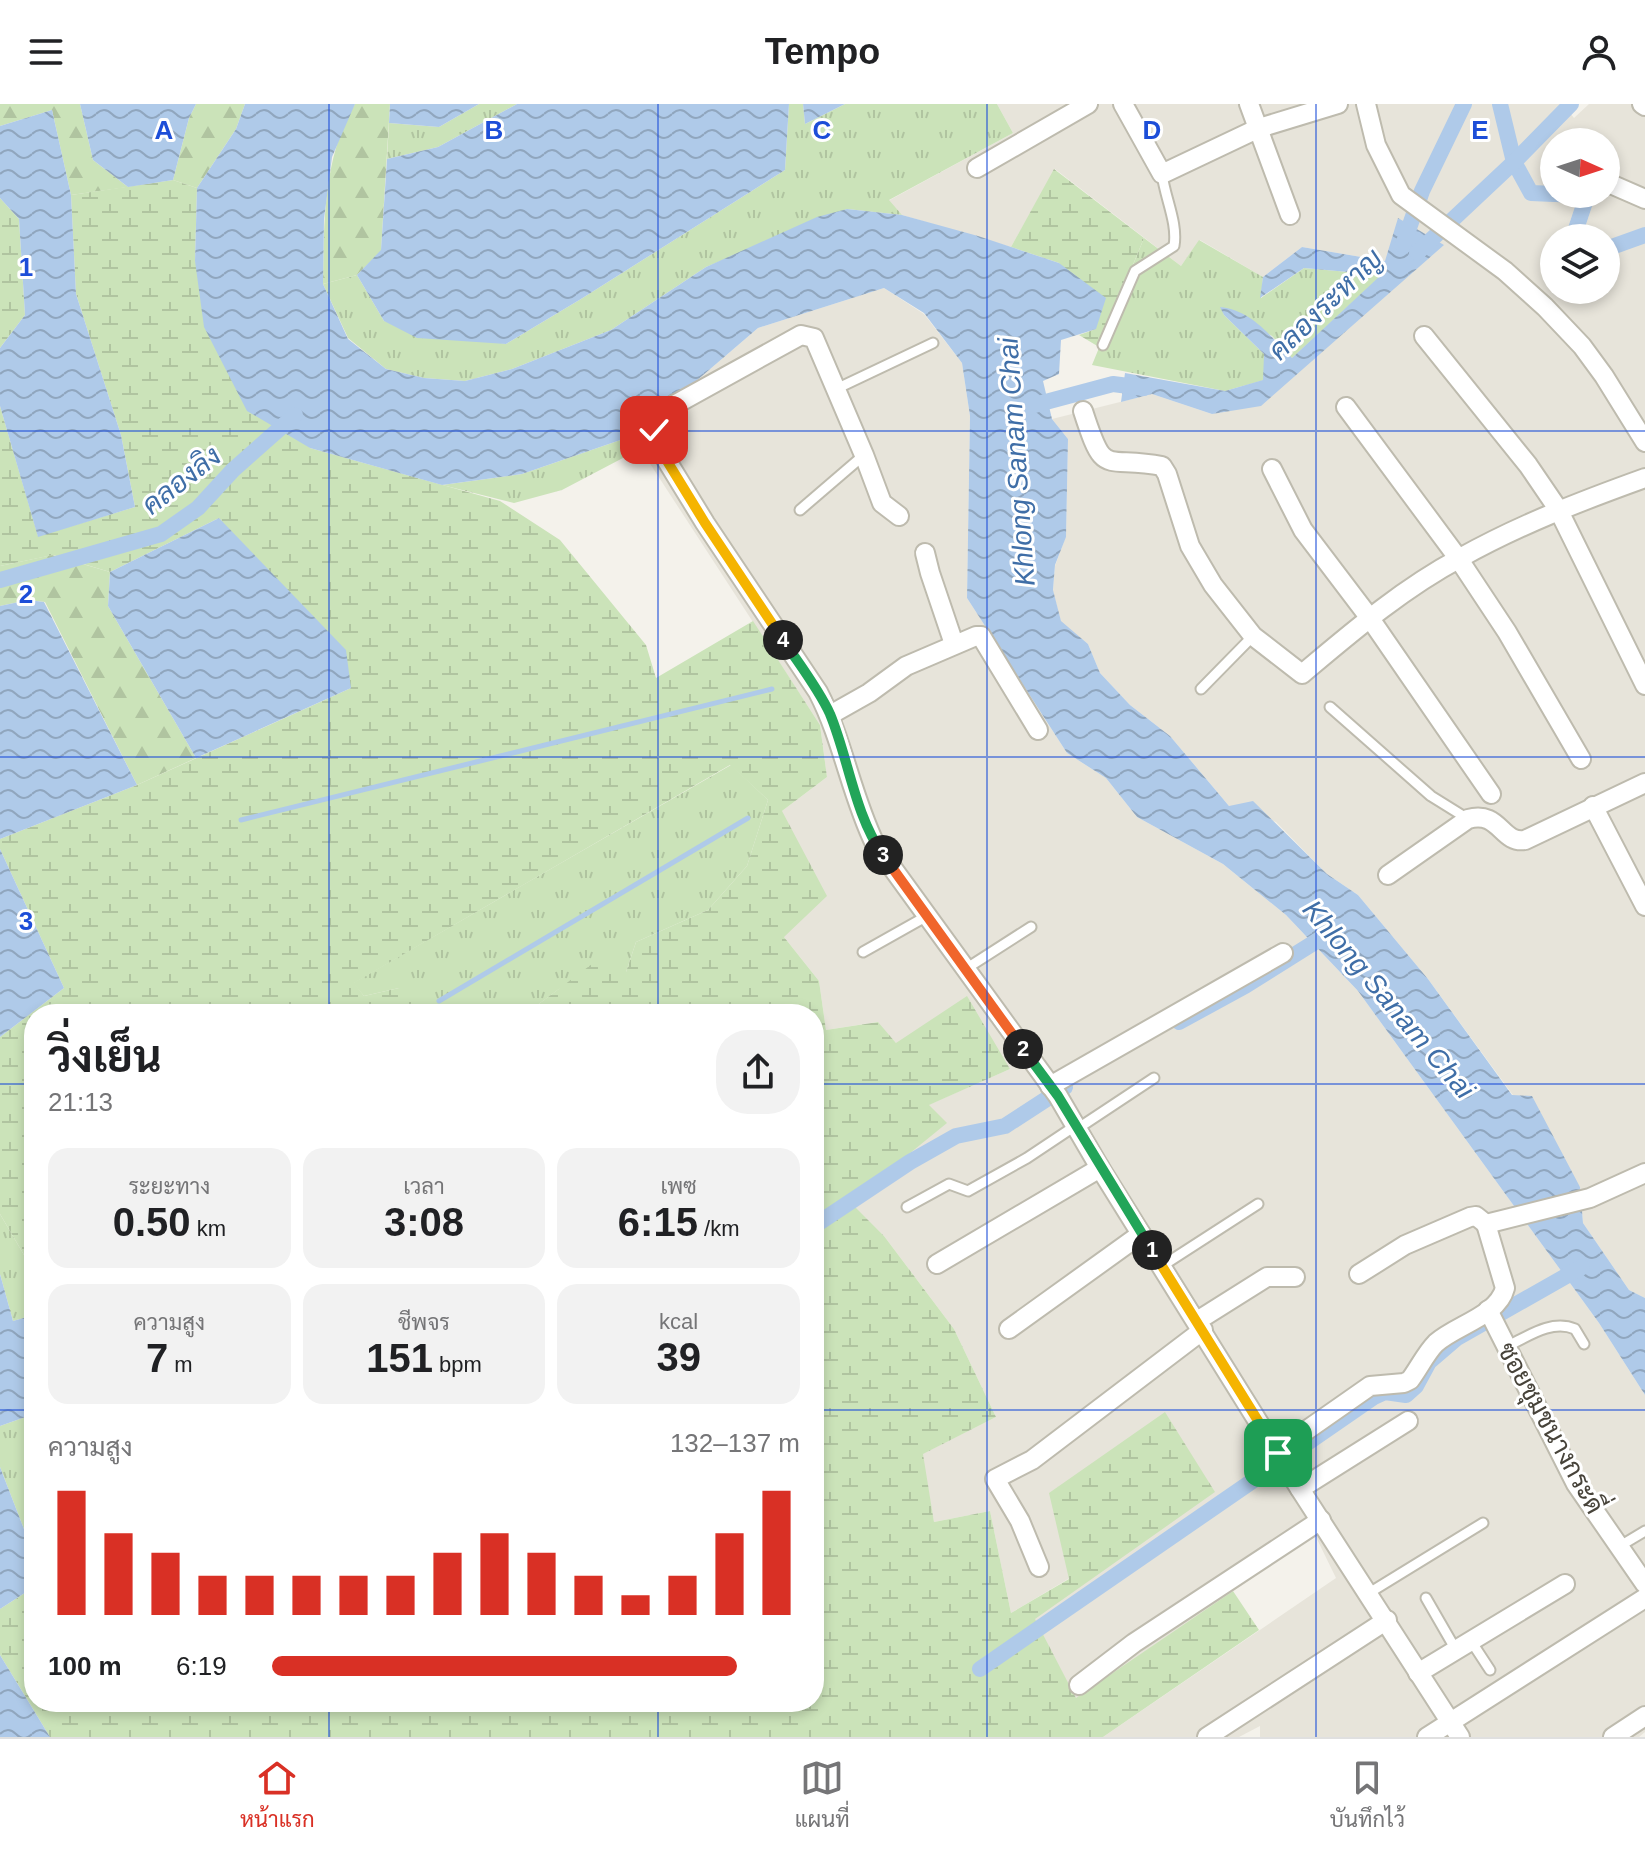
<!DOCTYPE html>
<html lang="th">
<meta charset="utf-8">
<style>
:root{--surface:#fff;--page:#f2f2f2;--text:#202124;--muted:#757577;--line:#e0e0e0;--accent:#d93025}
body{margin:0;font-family:Helvetica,Sarabun,sans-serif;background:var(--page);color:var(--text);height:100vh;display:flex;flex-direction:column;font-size:30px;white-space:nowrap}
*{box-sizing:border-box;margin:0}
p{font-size:26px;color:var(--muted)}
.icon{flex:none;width:44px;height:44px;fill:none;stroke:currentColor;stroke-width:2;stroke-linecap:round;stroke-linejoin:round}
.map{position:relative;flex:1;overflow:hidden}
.side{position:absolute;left:24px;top:900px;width:800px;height:708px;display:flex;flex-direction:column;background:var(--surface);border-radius:32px;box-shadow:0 4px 12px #0003}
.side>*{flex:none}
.needle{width:52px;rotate:93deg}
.tools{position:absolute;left:1540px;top:24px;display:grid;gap:16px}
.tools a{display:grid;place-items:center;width:80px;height:80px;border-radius:50%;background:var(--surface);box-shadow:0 4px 12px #0003;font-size:40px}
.pin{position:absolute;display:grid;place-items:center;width:68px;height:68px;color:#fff;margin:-34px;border-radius:16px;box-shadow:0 4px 12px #0006}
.km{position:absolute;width:40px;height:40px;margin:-20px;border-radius:50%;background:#222;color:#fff;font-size:22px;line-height:40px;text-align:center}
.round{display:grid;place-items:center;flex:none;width:84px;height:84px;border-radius:32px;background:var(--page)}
.overview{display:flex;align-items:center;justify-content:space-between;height:136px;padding:0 24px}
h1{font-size:44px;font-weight:700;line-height:60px}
.stats{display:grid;grid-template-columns:repeat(3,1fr);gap:12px;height:136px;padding:8px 24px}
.stats div{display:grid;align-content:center;border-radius:20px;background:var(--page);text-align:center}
.stats b{font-size:40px;font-weight:700}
.stats small{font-size:22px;font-weight:400}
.stats p{font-size:22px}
.chart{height:224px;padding:16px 24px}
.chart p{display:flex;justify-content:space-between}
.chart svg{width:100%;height:144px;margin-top:8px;stroke:var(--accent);stroke-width:6}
ul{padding:0 24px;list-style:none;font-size:26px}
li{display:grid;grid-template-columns:128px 96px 1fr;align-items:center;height:60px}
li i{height:20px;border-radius:10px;background:var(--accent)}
header{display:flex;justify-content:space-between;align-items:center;height:104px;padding:0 24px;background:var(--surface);font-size:36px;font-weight:700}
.tabs{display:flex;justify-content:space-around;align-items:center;height:112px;border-top:2px solid var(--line);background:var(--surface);font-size:22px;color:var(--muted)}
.tabs a{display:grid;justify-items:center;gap:4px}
.tabs .on{color:var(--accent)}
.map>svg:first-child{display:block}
.residential{fill:#e7e4da;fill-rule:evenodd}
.grass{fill:url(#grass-tufts)}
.forest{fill:url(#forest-firs)}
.wetland{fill:url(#wetland-marsh)}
.water{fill:url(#water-waves)}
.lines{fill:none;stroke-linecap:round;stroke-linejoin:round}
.stream{stroke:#afcae9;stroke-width:5}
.canal{stroke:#afcae9;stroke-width:16}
.service-casing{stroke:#bebbae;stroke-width:13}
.minor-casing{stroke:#bebbae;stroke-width:22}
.service{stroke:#fff;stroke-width:9}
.minor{stroke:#fff;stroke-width:18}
.split-1-casing{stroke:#fff;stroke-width:16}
.split-2-casing{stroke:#fff;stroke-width:16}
.split-3-casing{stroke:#fff;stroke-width:16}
.split-4-casing{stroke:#fff;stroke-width:16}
.split-5-casing{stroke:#fff;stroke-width:16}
.split-1{stroke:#f5b400;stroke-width:10}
.split-2{stroke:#22a559;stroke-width:10}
.split-3{stroke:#f0652b;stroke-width:10}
.split-4{stroke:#22a559;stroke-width:10}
.split-5{stroke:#f5b400;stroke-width:10}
.grid{fill:none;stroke:#1d4ed8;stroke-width:2;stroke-opacity:0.55}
.labels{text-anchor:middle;stroke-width:6;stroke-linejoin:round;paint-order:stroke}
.street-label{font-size:26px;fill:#47433a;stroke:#fff}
.water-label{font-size:28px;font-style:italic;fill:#3f6ea7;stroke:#fff}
.grid-label{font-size:26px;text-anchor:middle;font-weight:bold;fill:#1d4ed8;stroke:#fff;stroke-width:6;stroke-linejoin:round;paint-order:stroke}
</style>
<header><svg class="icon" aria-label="menu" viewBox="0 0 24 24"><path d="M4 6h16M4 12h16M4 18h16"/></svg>Tempo<svg class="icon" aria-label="person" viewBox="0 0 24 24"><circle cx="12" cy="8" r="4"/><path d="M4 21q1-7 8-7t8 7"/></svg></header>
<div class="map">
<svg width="1645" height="1633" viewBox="0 0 1645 1633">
<defs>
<pattern id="grass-tufts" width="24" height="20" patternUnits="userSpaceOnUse" patternTransform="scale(2)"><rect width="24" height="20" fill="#cbe3b9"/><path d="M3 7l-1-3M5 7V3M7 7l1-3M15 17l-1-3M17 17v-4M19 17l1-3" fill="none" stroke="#b0c4a0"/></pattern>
<pattern id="forest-firs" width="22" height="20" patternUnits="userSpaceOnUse" patternTransform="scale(2)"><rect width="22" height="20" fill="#cbe3b9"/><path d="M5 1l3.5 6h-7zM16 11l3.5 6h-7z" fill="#b0c4a0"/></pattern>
<pattern id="wetland-marsh" width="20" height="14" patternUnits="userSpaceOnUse" patternTransform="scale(2)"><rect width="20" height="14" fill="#cbe3b9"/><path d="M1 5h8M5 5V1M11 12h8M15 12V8" fill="none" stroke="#b0c4a0"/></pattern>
<pattern id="water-waves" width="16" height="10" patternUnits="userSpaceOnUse" patternTransform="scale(2)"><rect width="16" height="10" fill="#afcae9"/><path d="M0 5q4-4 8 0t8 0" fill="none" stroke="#90a6be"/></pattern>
</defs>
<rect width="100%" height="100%" fill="#f4f2eb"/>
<g class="residential">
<path d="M997 0H1563L1574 14 1589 0H1645V1194L1629 1186 1583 1119 1580 1083 1428 875 1358 791 1327 770 1276 718 1229 702 1170 632 1130 601 1100 569 1088 540 1061 518 1053 487 1055 462 1066 432 1068 335 1052 315 1152 290 1212 310 1385 157 1302 143 1263 173 1200 136 1181 162 1055 65 1011 143 902 111 888 97 1013 29ZM1554 38H1606V90H1554ZM1554 134H1606V186H1554Z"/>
<path d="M884 184 924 210 962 259 970 312 967 494 1067 649 1106 674 1137 713 1223 760 1286 811 1358 887 1599 1219 1645 1291V1628L1639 1633H1260V1622L1239 1633H1103L1336 1474 1315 1431 1076 1595 1034 1514 1214 1388 1011 1509 990 1407 934 1418 922 1350 996 1313 954 1225 884 1132 849 1098 946 1019 928 1001 1010 965 896 939 877 918 826 926 819 877 784 833 782 707 827 673 820 621 632 332 758 224Z"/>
</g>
<g class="grass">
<path d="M479 0H517L438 43 387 55 389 19 439 23Z"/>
<path d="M789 0H803L805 20 845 0H997L1013 29 889 96 902 111 847 105 706 163 611 226 512 265 465 277 424 274 386 265 348 234 323 180 357 171 384 217 506 240 581 195 785 66Z"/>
<path d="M1144 134 1181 162 1199 136 1263 173 1261 194 1304 164 1382 171 1292 254 1272 232 1221 203 1224 211 1264 250V276L1225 287 1092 261Z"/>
<path d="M632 332 640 345 562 386 514 399 442 381 522 370Z"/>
<path d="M731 661 768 696 747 762 708 806 636 838 626 868 559 885 532 905 511 910H410L418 900 399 884 364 892 353 879Z"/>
<path d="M0 1110 34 1168V1211L13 1217 0 1170Z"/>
<path d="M34 1310V1338L26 1354 34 1397V1451L0 1363V1322Z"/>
</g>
<g class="forest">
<path d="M0 0H80L93 56 128 83 71 91 52 6 0 22Z"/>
<path d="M196 0H245L236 25 197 84 173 76 189 14Z"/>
<path d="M355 0H390L381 147 357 171 323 180C324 119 323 53 355 0Z"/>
<path d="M52 451 110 468 108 502 196 654 137 681 45 498 28 496 0 502V462Z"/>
</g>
<g class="wetland">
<path d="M1054 65 1144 134 1099 243 1079 231 1096 225 1059 159 1011 143Z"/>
<path d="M173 76 197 84 195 157 310 344 500 397 560 436 646 541 656 574 753 517 820 621 827 673 782 707 827 792 784 833 819 877 826 926 878 918 896 939 967 892 1010 965 929 1001 947 1019 850 1098 884 1132 954 1225 996 1313 923 1350 934 1418 990 1407 1011 1509 1069 1475 1049 1389 1165 1308 1215 1388 1035 1515 1076 1594 1233 1487 1259 1526 1103 1633H50L0 1551V1505L34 1483V1598H814V910H511L532 905 596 857 626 868 636 838 708 806 747 762 768 696 730 661 354 879 364 892 399 884 418 885V900L410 910H34V1168L0 1110V933L64 884 0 745V735L137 681 351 584 219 414 110 468 53 451 0 462V302L38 432 135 403 121 331 76 190 71 91Z"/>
<path d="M0 94 19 115 25 211 0 244Z"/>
</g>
<g class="water">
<path d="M80 0H196L189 14 173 76 128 83 93 56Z"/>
<path d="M245 0H355L332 53 324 115 323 180 348 235 386 265 424 274 465 277 512 265 611 226 706 163 817 113 847 105 902 111 978 132 1059 159 1106 194 1096 225 1061 236 1059 270 1043 277 1052 315 1068 335 1066 433 1055 461 1053 486 1061 517 1088 540 1100 569 1130 601 1170 632 1229 702 1253 697 1327 770 1358 791 1428 875 1512 991 1532 992 1580 1083 1583 1119 1629 1186 1645 1194V1291L1599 1219 1358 887 1286 811 1223 760 1137 713 1106 674 1067 649 967 494 970 312 962 259 924 209 884 184 758 224 632 332 522 370 442 381 310 344 247 307 204 223 195 157 197 84 236 25Z"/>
<path d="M390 0H479L439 23 389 19Z"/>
<path d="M517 0H789L785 66 581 195 506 240 417 234 384 217 357 171 381 146 387 55 438 43Z"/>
<path d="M803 0H845L805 20Z"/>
<path d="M52 6 71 91 76 190 121 331 135 403 38 433 0 302V244L25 211 19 115 0 94V22Z"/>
<path d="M1398 114 1444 141 1261 302 1212 310 1152 290 1121 298 1125 269 1225 287 1263 276 1264 250 1224 211 1220 203C1252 206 1271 233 1292 254L1381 171 1304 164 1260 194 1263 173 1302 143 1385 157Z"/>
<path d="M219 414 346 546 351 584 196 654 108 502 110 468Z"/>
<path d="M28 496 44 498 137 681 0 735V502Z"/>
<path d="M0 745 64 884 0 933Z"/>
<path d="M0 1170 13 1217 34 1211V1310L0 1322Z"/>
<path d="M34 1338V1397L26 1354Z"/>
<path d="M0 1363 34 1451V1483L0 1505Z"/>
<path d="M0 1551 50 1633H0Z"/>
</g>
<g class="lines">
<g class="stream">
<path d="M241 716 772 585"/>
<path d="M439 897 748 714"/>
</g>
<g class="canal">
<path d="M1500 0 1514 58 1531 89 1554 90"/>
<path d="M1556 90 1587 92 1573 134"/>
<path d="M1403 141 1422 87 1464 0"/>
<path d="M1606 145 1645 131"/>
<path d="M1417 149 1514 58 1571 0"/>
<path d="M1027 303 1113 280 1144 284"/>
<path d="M0 476 161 430 198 404 233 366 295 311"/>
<path d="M1179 918 1245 882 1331 828"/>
<path d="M814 1122 910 1058 956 1032 1005 1022 1065 983"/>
<path d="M980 1565 1374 1293 1385 1288 1406 1291 1416 1282 1429 1258 1457 1234 1582 1163"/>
</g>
<g class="service-casing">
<g id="service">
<path d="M1103 241 1135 167 1174 142C1178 119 1165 94 1162 70"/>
<path d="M836 285 933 239"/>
<path d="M800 406 864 351"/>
<path d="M1201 585 1253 532"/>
<path d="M1330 603 1431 692 1468 715"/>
<path d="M863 848 927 812"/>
<path d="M964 866 1031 823"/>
<path d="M1077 1025 1154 974"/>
<path d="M907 1103 949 1080 968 1087 1027 1054 1075 1022"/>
<path d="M1162 1162 1258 1100"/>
<path d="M1506 1243C1527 1233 1551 1215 1575 1225L1584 1240"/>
<path d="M1620 1442 1645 1427"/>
<path d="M1369 1489 1483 1419"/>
<path d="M1426 1494 1456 1546"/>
<path d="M1471 1537 1490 1566"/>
</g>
</g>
<g class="minor-casing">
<g id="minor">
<path d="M1123 0 1162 70 1259 24 1338 0"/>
<path d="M1249 0 1290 111"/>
<path d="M1366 0 1376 41 1401 91 1505 167 1545 203 1582 242 1604 272 1645 338"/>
<path d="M1642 0 1645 2"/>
<path d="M977 64 1088 0"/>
<path d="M1606 78 1645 95"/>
<path d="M1424 232 1528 361 1558 405 1645 581"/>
<path d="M1346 303 1458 454 1507 528 1581 655"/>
<path d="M1083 307C1105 375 1102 351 1162 362L1167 370 1190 442 1213 481 1253 532 1302 570C1352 528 1402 485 1460 454 1519 421 1581 397 1645 374"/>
<path d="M1272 365 1303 426 1369 513 1491 690"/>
<path d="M899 412 882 399 864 351 814 234 801 231 658 310 654 326 656 339 705 419 818 588C843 636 851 691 875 740L1058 992 1100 1064 1300 1385 1460 1633"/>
<path d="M925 449 930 469 954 540"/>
<path d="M830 611 869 589 906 562 976 532H981L984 537 1038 626"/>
<path d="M1593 702 1645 802"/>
<path d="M1388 771 1468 715C1500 706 1501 740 1525 736L1645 679"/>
<path d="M1050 982 1283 849"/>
<path d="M937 1160 1100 1064"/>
<path d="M1359 1170 1405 1141 1470 1113 1476 1112 1486 1120 1590 1094 1645 1069"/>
<path d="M1488 1206 1576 1380 1645 1480"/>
<path d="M1197 1217 1267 1173H1295"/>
<path d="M1009 1225 1141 1130"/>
<path d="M1277 1347 1370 1282 1404 1279 1410 1276C1419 1264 1426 1249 1436 1239 1456 1221 1498 1212 1505 1184L1486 1120"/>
<path d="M1300 1385 1408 1317"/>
<path d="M1039 1463 1020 1417 995 1375 1032 1356 1203 1226"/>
<path d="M1418 1569 1565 1480"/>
<path d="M1079 1581 1134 1539 1321 1416"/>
<path d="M1207 1633 1387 1516"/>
<path d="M1427 1633 1645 1494"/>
<path d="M1613 1633 1645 1612"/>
</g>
</g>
<use href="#service" class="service"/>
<use href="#minor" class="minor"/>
</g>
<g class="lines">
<g class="split-1-casing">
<path id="split-1" d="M1152 1146 1278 1349"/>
</g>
<g class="split-2-casing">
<path id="split-2" d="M1023 945 1058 992 1152 1146"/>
</g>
<g class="split-3-casing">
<path id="split-3" d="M883 751 1023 945"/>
</g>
<g class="split-4-casing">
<path id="split-4" d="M783 536C799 560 818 584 830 610 849 656 854 709 883 751"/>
</g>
<g class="split-5-casing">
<path id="split-5" d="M654 326 656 339 705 419 783 536"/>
</g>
<use href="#split-1" class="split-1"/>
<use href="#split-2" class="split-2"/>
<use href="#split-3" class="split-3"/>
<use href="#split-4" class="split-4"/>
<use href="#split-5" class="split-5"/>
</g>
<path class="grid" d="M329 0V910M658 0V910M987 0V1633M1316 0V1633M0 327H1645M0 653H1645M0 980H34M814 980H1645M0 1306H34M814 1306H1645M329 1598V1633M658 1598V1633"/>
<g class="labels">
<g class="street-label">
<text transform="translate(1551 1324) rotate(61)" y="9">ซอยชุมชนางกระดี่</text>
</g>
<g class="water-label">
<text transform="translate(1325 200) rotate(-44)" y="10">คลองระหาญ</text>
<text transform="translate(1016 358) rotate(-94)" y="10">Khlong Sanam Chai</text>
<text transform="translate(181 376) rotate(-38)" y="10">คลองลิง</text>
<text transform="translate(1389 895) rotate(50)" y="10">Khlong Sanam Chai</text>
</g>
</g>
<g class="grid-label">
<text x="164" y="35">A</text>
<text x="494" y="35">B</text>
<text x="822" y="35">C</text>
<text x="1152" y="35">D</text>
<text x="1480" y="35">E</text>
<text x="26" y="172">1</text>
<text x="26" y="499">2</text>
<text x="26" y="826">3</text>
</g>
</svg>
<div class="tools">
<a><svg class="needle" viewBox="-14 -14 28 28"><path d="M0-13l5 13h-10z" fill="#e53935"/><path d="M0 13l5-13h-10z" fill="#757577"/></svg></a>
<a><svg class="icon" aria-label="layers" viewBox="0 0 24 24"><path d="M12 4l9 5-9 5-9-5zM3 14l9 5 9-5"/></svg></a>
</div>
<div class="pin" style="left:1278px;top:1349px;background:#1e9e55"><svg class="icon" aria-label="arrive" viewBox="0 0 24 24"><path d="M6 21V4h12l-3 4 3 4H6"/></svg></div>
<div class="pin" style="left:654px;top:326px;background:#d93025"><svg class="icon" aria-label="check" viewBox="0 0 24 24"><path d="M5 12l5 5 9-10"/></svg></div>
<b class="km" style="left:1152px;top:1146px">1</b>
<b class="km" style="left:1023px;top:945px">2</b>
<b class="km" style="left:883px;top:751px">3</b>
<b class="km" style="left:783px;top:536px">4</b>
<section class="side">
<div class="overview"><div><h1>วิ่งเย็น</h1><p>21:13</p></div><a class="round"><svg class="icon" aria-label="share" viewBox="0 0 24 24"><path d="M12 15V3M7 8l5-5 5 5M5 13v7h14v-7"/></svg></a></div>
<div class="stats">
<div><p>ระยะทาง</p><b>0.50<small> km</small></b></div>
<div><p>เวลา</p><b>3:08</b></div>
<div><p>เพซ</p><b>6:15<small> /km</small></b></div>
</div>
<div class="stats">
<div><p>ความสูง</p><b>7<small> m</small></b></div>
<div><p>ชีพจร</p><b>151<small> bpm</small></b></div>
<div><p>kcal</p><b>39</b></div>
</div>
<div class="chart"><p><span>ความสูง</span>132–137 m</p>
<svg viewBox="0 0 160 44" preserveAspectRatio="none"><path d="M5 44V6M15 44V19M25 44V25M35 44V32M45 44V32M55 44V32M65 44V32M75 44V32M85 44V25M95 44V19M105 44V25M115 44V32M125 44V38M135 44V32M145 44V19M155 44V6"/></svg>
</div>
<ul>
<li><b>100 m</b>6:19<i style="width:88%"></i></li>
</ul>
</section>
</div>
<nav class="tabs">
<a class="on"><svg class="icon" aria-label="home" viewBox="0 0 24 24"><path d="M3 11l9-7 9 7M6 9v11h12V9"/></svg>หน้าแรก</a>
<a><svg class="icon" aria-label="map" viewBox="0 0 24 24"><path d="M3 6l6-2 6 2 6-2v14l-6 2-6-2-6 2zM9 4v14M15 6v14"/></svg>แผนที่</a>
<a><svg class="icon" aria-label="saved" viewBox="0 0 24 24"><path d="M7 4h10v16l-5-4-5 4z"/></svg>บันทึกไว้</a>
</nav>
